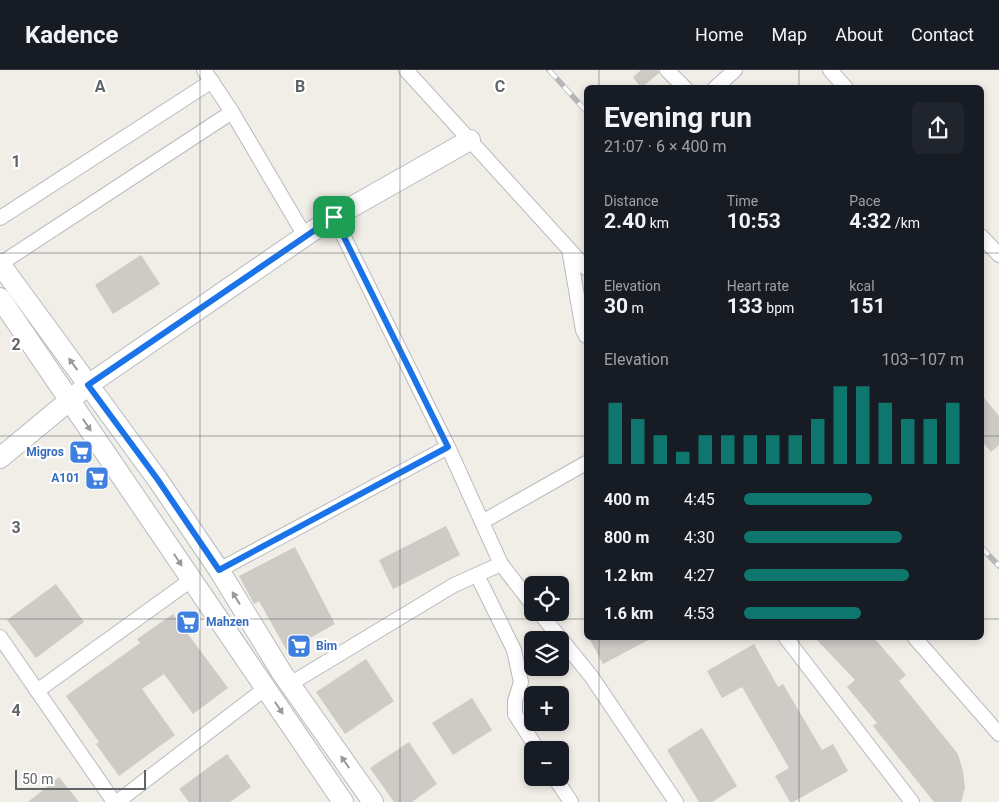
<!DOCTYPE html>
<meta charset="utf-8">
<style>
:root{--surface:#171b24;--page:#20242c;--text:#f1f3f6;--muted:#9ea1a6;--line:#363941;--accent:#0f766e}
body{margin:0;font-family:Roboto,sans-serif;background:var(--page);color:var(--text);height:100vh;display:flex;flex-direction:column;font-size:19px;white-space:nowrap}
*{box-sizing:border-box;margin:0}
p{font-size:16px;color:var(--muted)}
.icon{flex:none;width:28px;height:28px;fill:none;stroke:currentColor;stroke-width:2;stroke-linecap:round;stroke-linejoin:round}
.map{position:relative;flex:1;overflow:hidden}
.drawer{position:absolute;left:584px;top:15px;width:400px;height:555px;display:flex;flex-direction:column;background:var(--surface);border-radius:8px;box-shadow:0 2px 8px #0003}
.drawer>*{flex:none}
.tools{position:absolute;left:524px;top:506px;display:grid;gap:10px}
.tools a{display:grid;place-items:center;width:45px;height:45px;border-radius:8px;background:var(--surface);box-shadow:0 2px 8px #0003;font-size:25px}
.scale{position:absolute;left:15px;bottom:12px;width:131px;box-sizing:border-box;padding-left:5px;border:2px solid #5e6468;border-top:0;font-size:14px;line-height:18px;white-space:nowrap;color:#5e6468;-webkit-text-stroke:4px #fff;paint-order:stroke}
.pin{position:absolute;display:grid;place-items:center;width:42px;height:42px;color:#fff;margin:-21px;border-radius:10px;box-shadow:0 2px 8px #0006}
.round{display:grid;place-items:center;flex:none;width:52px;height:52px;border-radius:8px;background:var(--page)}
.headline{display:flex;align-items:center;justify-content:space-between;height:85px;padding:0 20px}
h1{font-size:28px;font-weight:700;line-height:38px}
.stats{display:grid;grid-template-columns:repeat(3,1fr);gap:8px;height:85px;padding:5px 20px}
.stats div{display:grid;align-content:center}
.stats b{font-size:21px;font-weight:700}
.stats small{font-size:14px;font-weight:400}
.stats p{font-size:14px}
.chart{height:140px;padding:10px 20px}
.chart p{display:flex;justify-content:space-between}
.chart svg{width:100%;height:90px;margin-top:5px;stroke:var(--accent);stroke-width:6}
ul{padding:0 20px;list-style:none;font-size:16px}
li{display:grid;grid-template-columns:80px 60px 1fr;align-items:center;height:38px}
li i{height:12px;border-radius:6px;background:var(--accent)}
header{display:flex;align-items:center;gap:30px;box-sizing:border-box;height:70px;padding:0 25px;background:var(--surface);border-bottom:1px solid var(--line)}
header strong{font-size:24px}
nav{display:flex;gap:28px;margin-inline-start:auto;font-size:18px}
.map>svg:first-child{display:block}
.building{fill:#cecac6}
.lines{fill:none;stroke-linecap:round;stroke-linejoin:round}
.street-casing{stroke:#b7babe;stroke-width:16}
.secondary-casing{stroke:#b5bbbf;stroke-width:22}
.street{stroke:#fff;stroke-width:14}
.secondary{stroke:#fff;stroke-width:20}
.rail-casing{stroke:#b5b6b7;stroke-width:5.5}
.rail{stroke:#fff;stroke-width:4;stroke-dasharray:11;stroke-linecap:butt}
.oneway{fill:#969a9d}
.route-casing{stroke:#fff;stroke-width:10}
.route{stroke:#1a73e8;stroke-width:6}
.grid{fill:none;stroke:#5e6468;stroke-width:1;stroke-opacity:0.55}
.labels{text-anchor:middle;stroke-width:4.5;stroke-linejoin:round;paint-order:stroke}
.shop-label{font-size:12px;font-weight:bold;fill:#366cbe;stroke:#fff;text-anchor:end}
.grid-label{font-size:16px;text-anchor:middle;font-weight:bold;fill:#5e6468;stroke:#fff;stroke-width:4.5;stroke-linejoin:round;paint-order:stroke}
</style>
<header>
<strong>Kadence</strong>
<nav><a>Home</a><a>Map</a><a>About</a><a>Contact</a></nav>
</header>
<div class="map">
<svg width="999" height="732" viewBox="0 0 999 732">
<rect width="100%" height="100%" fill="#f1ede7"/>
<g class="building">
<path d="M641 0H658L659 3 641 18 633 7Z"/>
<path d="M141 185 160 214 113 244 95 215Z"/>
<path d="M981 324 999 346V375L991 382 981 370Z"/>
<path d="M446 456 460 485 393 519 379 490Z"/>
<path d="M295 477 335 554 287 581 259 531 254 534 239 506Z"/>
<path d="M56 514 84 552 36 588 7 550Z"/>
<path d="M173 544 228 618 193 644 164 604 142 619 175 665 119 706 96 674 99 672 66 626 140 573 137 569Z"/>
<path d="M589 568H652L603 594Z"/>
<path d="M815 568H874L906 605 899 611 958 684 963 701 965 718 961 732H934L873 656 877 653 847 617 855 610Z"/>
<path d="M754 574 778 617 783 614 822 680 833 674 848 701 793 732H790L775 706 789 698 742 617 722 628 707 601Z"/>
<path d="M366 589 394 631 345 664 316 622Z"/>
<path d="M472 628 492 660 453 685 432 653Z"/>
<path d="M702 658 737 716 712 732H699L667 680Z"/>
<path d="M409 672 437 714 412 732H394L370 698Z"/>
<path d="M227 684 251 717 230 732H189L179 719Z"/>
<path d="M59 707 79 732H28Z"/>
</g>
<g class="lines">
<g class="street-casing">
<g id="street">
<path d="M204 0 232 42 305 166"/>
<path d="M406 0 586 198"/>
<path d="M667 0 685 18"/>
<path d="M830 0 846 18"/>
<path d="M715 18 735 0"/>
<path d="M334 147 448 377 501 494 532 534"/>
<path d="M0 148 212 11"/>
<path d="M981 166 999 185"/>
<path d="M569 179 583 260 586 266"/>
<path d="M0 194 232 42"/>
<path d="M482 452 586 393"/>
<path d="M219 500 448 377"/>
<path d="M477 505 514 580 521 612 515 631V644L538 680"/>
<path d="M539 542 591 606 676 732"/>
<path d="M0 567 114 732"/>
<path d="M786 568 912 732"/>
<path d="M915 568 999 664"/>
<path d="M290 614 454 515 501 494"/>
<path d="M37 621 191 510"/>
<path d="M555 708 571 732"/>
<path d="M117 732 266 618"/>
</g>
</g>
<g class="secondary-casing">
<g id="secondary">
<path d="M0 194 158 410 219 500 282 603 373 732"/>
<path d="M0 228 343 732"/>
<path d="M0 388 88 315 305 166 334 147 470 70"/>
</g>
</g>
<use href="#street" class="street"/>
<use href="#secondary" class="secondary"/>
<g class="rail-casing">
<g id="rail">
<path d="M549 0 586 41"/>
<path d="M981 477 999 496"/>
</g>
</g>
<use href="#rail" class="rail"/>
</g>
<defs><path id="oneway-solid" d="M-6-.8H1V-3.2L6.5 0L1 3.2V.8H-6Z" transform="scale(1.25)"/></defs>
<g class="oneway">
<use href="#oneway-solid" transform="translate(73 294) rotate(-126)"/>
<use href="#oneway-solid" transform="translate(87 355) rotate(56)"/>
<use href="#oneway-solid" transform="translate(178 490) rotate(56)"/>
<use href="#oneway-solid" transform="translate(236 528) rotate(-122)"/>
<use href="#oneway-solid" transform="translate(279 638) rotate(56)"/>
<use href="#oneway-solid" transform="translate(345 692) rotate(-125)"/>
</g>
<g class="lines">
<g class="route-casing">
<path id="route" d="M334 147 448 377 219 500 158 410 88 315Z"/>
</g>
<use href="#route" class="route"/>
</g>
<path class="grid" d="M200 0V732M400 0V732M599 0V18M799 0V18M0 183H586M981 183H999M0 366H586M981 366H999M0 549H586M981 549H999M599 568V732M799 568V732"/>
<defs>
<g id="supermarket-square" transform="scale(1.25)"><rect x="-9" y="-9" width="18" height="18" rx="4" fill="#3f7fe0" stroke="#fff"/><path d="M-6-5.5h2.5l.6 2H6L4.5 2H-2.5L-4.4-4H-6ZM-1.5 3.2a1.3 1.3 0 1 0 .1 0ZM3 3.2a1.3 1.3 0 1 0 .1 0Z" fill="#fff"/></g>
</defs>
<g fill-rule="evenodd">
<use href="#supermarket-square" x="81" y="382"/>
<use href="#supermarket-square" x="97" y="408"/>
<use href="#supermarket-square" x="188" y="552"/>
<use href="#supermarket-square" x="299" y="576"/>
</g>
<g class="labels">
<g class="shop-label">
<text x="64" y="386">Migros</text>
<text x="80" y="412">A101</text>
<text x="206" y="556" text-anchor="start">Mahzen</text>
<text x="316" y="580" text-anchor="start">Bim</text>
</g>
</g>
<g class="grid-label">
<text x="100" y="22">A</text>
<text x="300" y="22">B</text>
<text x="500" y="22">C</text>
<text x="16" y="97">1</text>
<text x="16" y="280">2</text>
<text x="16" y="463">3</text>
<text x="16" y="646">4</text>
</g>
</svg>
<div class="tools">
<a><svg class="icon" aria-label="locate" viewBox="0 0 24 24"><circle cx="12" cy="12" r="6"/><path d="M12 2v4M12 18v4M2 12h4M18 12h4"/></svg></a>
<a><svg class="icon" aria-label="layers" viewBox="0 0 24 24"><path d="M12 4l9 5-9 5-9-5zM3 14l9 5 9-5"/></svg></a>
<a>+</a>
<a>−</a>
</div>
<div class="scale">50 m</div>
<div class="pin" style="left:334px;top:147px;background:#1e9e55"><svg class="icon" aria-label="arrive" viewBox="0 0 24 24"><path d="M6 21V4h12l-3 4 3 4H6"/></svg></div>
<section class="drawer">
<div class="headline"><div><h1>Evening run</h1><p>21:07 · 6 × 400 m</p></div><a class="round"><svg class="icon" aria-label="share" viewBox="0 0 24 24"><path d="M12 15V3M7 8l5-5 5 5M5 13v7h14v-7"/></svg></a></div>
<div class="stats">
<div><p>Distance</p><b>2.40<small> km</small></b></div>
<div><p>Time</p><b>10:53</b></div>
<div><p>Pace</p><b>4:32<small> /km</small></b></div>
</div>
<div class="stats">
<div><p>Elevation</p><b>30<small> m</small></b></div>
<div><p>Heart rate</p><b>133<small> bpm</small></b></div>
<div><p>kcal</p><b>151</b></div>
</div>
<div class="chart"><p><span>Elevation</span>103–107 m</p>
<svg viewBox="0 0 160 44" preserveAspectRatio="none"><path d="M5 44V14M15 44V22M25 44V30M35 44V38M45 44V30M55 44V30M65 44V30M75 44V30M85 44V30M95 44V22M105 44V6M115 44V6M125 44V14M135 44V22M145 44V22M155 44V14"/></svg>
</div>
<ul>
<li><b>400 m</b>4:45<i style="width:58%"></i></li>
<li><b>800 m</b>4:30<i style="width:72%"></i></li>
<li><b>1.2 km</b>4:27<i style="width:75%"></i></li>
<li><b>1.6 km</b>4:53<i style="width:53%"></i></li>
</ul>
</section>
</div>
